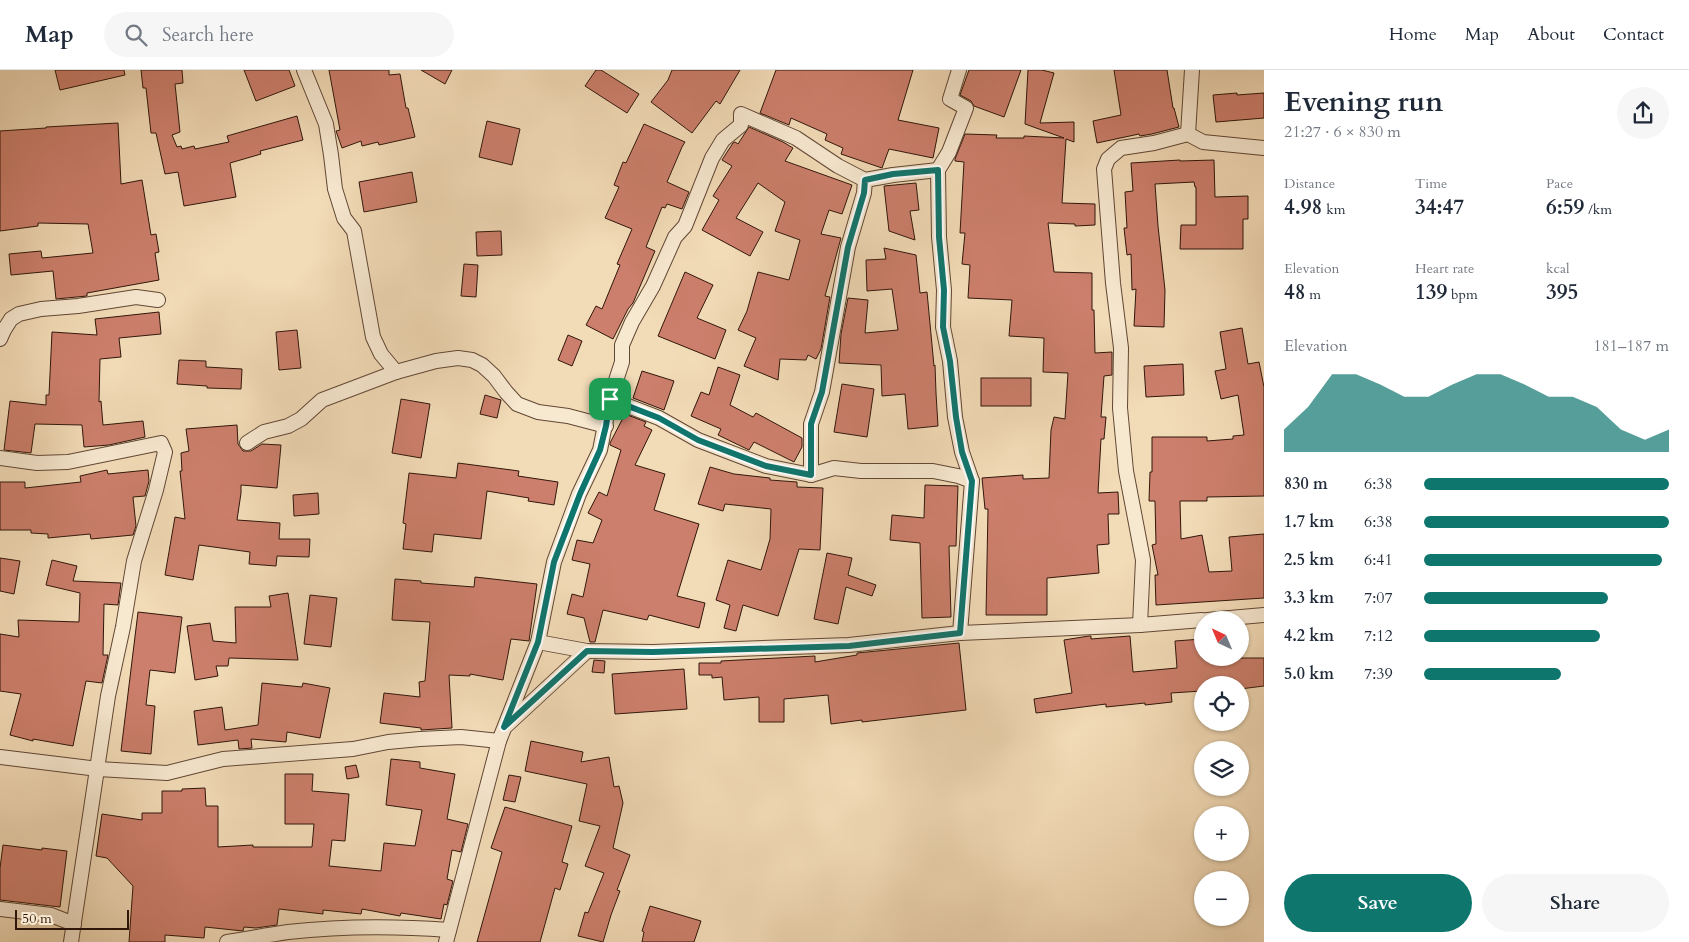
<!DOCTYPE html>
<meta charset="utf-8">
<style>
:root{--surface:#fff;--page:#f6f6f7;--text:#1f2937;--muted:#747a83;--line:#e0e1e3;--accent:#0f766e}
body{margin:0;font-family:Cardo,serif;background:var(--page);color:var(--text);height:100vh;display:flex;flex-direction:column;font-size:19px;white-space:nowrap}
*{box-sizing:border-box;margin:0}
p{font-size:16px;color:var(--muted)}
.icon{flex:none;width:28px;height:28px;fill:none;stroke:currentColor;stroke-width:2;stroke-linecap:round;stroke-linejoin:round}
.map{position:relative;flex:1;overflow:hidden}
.sheet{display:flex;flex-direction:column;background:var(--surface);width:425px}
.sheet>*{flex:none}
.needle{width:32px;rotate:316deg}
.buttons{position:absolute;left:1194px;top:541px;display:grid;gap:10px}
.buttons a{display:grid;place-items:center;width:55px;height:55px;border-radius:50%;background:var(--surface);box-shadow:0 1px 4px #0004;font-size:25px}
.scale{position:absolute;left:15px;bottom:12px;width:114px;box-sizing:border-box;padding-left:5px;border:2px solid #31160a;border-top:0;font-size:14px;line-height:18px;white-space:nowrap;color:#31160a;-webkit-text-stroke:4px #f7e8d0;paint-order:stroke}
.pin{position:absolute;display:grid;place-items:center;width:42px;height:42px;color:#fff;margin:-21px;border-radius:10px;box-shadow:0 2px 8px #0006}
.round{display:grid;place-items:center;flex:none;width:52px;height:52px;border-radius:26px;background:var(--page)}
.head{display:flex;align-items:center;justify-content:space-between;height:85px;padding:0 20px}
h1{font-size:28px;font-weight:700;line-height:38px}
.stats{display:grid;grid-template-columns:repeat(3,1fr);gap:8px;height:85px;padding:5px 20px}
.stats div{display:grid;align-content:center}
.stats b{font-size:21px;font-weight:700}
.stats small{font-size:14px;font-weight:400}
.stats p{font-size:14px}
.chart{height:140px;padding:10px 20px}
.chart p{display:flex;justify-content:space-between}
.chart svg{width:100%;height:90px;margin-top:5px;fill:var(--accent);opacity:.7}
.primary-button{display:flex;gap:10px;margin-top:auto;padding:10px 20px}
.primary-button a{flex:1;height:58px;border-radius:30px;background:var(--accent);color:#fff;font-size:20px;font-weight:700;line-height:58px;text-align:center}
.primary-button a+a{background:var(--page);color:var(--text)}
ul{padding:0 20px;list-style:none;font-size:16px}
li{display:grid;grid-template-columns:80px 60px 1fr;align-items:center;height:38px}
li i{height:12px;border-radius:6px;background:var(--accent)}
header{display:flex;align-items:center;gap:30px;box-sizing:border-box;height:70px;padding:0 25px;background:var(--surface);border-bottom:1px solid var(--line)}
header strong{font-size:24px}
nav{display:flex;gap:28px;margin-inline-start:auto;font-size:18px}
.search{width:350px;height:45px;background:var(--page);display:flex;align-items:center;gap:12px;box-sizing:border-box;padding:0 18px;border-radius:28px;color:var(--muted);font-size:19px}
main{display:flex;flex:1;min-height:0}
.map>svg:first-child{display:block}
.building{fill:#cc7f6c;stroke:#31160a}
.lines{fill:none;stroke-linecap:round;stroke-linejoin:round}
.street-casing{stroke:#614735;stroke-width:16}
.street{stroke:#f7e8d0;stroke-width:14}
.route-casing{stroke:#fff;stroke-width:10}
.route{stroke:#0f766e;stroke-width:6}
</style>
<header>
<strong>Map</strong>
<div class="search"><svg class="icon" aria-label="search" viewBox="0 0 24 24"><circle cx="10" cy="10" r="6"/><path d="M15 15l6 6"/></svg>Search here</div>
<nav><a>Home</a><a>Map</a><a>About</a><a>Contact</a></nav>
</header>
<main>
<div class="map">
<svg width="1264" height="872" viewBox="0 0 1264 872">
<rect width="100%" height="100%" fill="#f2dbb7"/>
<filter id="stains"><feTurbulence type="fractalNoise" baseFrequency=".004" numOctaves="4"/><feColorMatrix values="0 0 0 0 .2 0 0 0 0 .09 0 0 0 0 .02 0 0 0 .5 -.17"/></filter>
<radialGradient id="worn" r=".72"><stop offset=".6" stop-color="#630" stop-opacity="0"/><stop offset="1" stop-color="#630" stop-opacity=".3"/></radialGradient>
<g class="building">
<path d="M55 0H124L125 5 60 20Z"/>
<path d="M141 0H182L183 13 175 14 180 62 172 65 177 77 181 76 182 79 194 76 195 79 229 72 227 66 297 46 303 70 260 81 261 84 230 93 236 127 184 136 178 102 165 104 156 63H151L146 18H143Z"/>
<path d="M244 0H289L295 16 256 31Z"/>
<path d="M329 0H389V5L400 4 406 38H408L415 67 379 75 378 72 362 76 361 71 342 78 336 61 340 60Z"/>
<path d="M421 0H452L445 14Z"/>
<path d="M596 0H601L639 24 627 43 585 16Z"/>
<path d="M672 0H740L720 34 716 31 692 63 651 32 668 10Z"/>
<path d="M776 0H913L898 50 939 58 933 88 889 79 882 98 841 84 843 78 825 70 827 64 791 48 789 55 760 43Z"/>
<path d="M969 0H1021L1004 47 974 36 971 31 960 25Z"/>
<path d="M1028 0H1042L1054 3 1040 53 1074 52V72L1066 69 1062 133 1095 134V155L1075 156V154L1048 153 1054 202 1092 203V240H1094L1095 283 1112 282V305L1104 306 1101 347H1106L1104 369H1101L1098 423 1118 422 1119 444H1108L1109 474 1097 475 1099 503 1047 508V545H986L988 439H985L982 408 1023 405V409L1049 408 1051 360 1054 347 1065 349 1068 303 1043 302 1044 268 1009 266 1012 230 968 228 970 195 962 194 965 163H960L964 92 955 91V89L965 64 997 65 996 68H1024V66L1064 68 1025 54Z"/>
<path d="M1114 0H1167L1173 38H1174L1179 57 1152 64 1140 66 1139 64 1097 73 1093 51 1121 45Z"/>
<path d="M1237 23V25L1264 23V48L1216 52 1213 25Z"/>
<path d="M487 51 520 59 512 95 479 87Z"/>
<path d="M118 53 121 114 142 110 151 165 156 164 159 182 155 183 159 210 87 223V226L56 229 53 201 11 205 9 184 41 181 42 188 93 183 88 154 38 153V156L0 161V61L46 58V57Z"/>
<path d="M644 54 685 72 682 77 667 112 689 122 682 139 667 134 665 138 662 137 646 177 655 181 633 233 628 239 613 269 586 255 596 236 602 239 620 195 617 194 632 159 605 148 619 117 614 115 623 92 626 93Z"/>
<path d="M749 57 783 72 793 78 785 91 852 115 842 144 829 140 821 164 841 168 825 226 830 227 821 279 816 289 808 285 806 290 780 289 778 310 744 296 756 268 738 260 747 241 758 202 789 210 800 170 775 161 785 132 758 113 736 148 763 162 750 186 702 160 719 130 713 126 732 96 722 90 733 73 735 72 738 74Z"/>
<path d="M1180 90V91L1214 90 1215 127 1248 126V149H1243V179H1180L1181 155H1196V117H1195L1194 112 1155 114 1158 156 1165 220 1164 257 1134 256 1136 219 1132 220 1131 184 1127 185 1124 158H1127L1125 122 1133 121 1131 93Z"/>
<path d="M412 102 417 132 364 142 359 112Z"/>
<path d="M916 113 919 140 910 141 915 170 889 161 884 116Z"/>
<path d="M501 161 502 185 477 186 476 162Z"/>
<path d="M884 178 916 185 920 223 927 222 934 296 935 295 936 323 938 356 908 359 905 324 882 326 881 295 839 293 841 264 848 228 868 230 865 263 898 260 892 219 867 221 866 190 886 189Z"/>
<path d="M464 194 478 195 476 227 461 226Z"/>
<path d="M685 202 713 215 697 248 726 260 715 289 658 266Z"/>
<path d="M159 242 161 264 119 268 121 287 100 289 99 332 101 331 103 355 143 351 145 367 109 375 84 377 82 355 35 354 31 383 4 380 10 331 46 335V325H49L52 262 97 265 95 249Z"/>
<path d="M1242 258 1248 294 1259 292 1264 317V426L1207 427V431H1180L1181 469 1202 465 1209 502 1232 501 1229 467 1264 464V528L1156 535 1155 505H1158L1152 475 1156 474 1155 431H1149L1150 402H1152V367H1207V371L1233 369V366L1244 365 1238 325 1221 329 1215 301 1226 299 1220 262Z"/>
<path d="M297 260 301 298 279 300 276 262Z"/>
<path d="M568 265 582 271 572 296 558 290Z"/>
<path d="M179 290 206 291V297L242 299 241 319 207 318V316L177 314Z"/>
<path d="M1183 294 1184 325 1146 327 1144 296Z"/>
<path d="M718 297 740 305 730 335 753 347 756 343 802 368V377L794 392 754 372 749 380 718 365 721 359 691 346 701 322 709 325Z"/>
<path d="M642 301 674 311 664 340 633 328Z"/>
<rect x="981" y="308" width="50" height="28"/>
<path d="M842 314 874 319 867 367 834 362Z"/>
<path d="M485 325 501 330 497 348 480 344Z"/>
<path d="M401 329 430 334 421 388 392 383Z"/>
<path d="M625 344 646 352 644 356 652 360 635 395 665 404 654 440 699 454 677 526 705 533 699 558 649 545 647 550 603 540 595 572H590L584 548 567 544 572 524 583 527 590 494 572 490 577 470 593 473 602 450 588 443 599 422 607 426 621 380 610 375V373Z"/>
<path d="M237 355 238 374 243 381H251L262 374 281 375 277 418 241 415V423L237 450 280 453 279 469H310L309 487 277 486 276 496 249 494 250 482 199 475 193 510 165 505 175 447 185 449 180 401H182L181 383 189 381 186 359Z"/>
<path d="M458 393 519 401 518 406 558 412 554 435 528 431 529 428 487 421 481 469 434 464 432 482 403 479 406 454 403 453 409 403 456 408Z"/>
<path d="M710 397 734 404 770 408V410L797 412V417L823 418 820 480 799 479 778 546 743 535 736 561 724 558 730 535 716 530 728 490 761 500 770 469 771 439 725 434 723 441 698 434Z"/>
<path d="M107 400 108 404 148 400 149 411 145 426 133 427 136 456 133 465 91 469 90 464 48 468V464L31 463V460H0V412H25V418L81 412 80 406Z"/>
<path d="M925 415 958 416 956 476H949L951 547 922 548 920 473 890 470 892 445 924 448Z"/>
<path d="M318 423 319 444 294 446 293 425Z"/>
<path d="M827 483 852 488 848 505 876 515 872 526 846 517 838 554 814 549Z"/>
<path d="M0 488 20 491 14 524 0 521Z"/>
<path d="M52 490 77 496 73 511 121 513 118 535 104 534 103 585H108L102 613 86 611 73 676 33 669V671L10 665 21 624 0 621V564L19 567 18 550 79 552 80 523 46 515Z"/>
<path d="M475 507 537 514 529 571 511 569 503 610 470 604V606L449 605 452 658 421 660V658L380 653 384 623 420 627 419 612 425 611 430 552 392 550 395 509 421 511V513L474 517Z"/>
<path d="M288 523 298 590 229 588 228 596H216L218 606 195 610 187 556 210 553 213 571 236 573 235 537H271L269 526Z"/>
<path d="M310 525 337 528 331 577 304 574Z"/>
<path d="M138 542 182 547 175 603 150 600 146 635 155 636 151 684 121 681Z"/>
<path d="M1089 566H1091V569L1130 566 1133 602 1177 598 1175 571 1202 569V588H1264V616L1240 619V615H1202V621L1171 623 1172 632 1145 635V633L1106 637V634L1036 643 1034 629 1072 623 1064 570Z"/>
<path d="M959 573 966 640 862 652V650L831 654 828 625 784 629V652H759V627L724 630 722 607 712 608V605H699V593H721V591L815 586V592L857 585V583Z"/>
<path d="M594 590 605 591 604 603 592 602Z"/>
<path d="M684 599 687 639 615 644 612 604Z"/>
<path d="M262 613 302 617 303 613 330 618 320 668 287 662 286 672 251 669 252 678 239 679 238 670 198 675 194 641 222 637 225 660 258 655Z"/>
<path d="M531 671 583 682 581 692 609 687 614 717 619 716 623 733 613 778 630 785 617 820 620 821 611 845 603 872 578 866 585 842 588 843 604 803 585 796 600 756 579 751 587 714 525 701Z"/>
<path d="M391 689 420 692V698L455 704 447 749 468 754 461 782 452 780 447 809 453 811 447 835 444 834 441 849 401 843 400 846 362 839 361 844 323 840V844L279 839 277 855 256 858 244 857 243 861 205 857 204 868 165 865V872H129L133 816 107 788 96 786 102 744 142 750V743H162V721H182V719L205 718 206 736H218V777L253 775V777H312L314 754H285V704H313L312 721 349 724 345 771 332 770 329 796 381 801 384 773 415 776 422 740 386 735Z"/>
<path d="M356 695 359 707 347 709 345 697Z"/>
<path d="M509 705 521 707 515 732 503 730Z"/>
<path d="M505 737 572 756 562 792 568 794 560 820 555 818 540 872H477L502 782 491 778Z"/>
<path d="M3 775 42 780V778L67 781 60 837 0 830V798Z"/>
<path d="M650 836 701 851 694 872H642L644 862 642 861Z"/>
</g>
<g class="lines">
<g class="street-casing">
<g id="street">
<path d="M304 0 326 54 331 85 335 119 344 148 354 161 373 267 381 284 396 302"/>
<path d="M959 0 950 29 966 38 949 82 938 100 939 167 944 220 943 257 950 291 955 347 962 382 972 411 960 563"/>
<path d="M1188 64 1192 0"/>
<path d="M0 269 4 260 11 249 19 244 41 239 78 236 136 227 158 230"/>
<path d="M610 329 659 348 698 370 766 396 811 405 834 398 861 401H933L958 406 972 411"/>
<path d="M247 373 264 362 288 356 301 349 322 330 396 302 436 291 458 288 472 290 482 295 494 306 506 322 517 334 538 342 568 346 606 356"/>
<path d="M0 388 37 393 68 392 161 373 165 382 156 420 134 491 123 557 108 626 71 872"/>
<path d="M811 405V354L822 322 848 177 864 123 865 110"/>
<path d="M1207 550 1264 545"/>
<path d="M1140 555 1143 490 1126 401 1120 338 1121 278 1113 213 1104 99 1108 89 1121 78 1154 73 1188 64 1203 72 1264 78"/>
<path d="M538 572 587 581 653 582 849 575 960 563 1140 555 1202 550"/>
<path d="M507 655 587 581"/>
<path d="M0 687 98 699 167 703 223 689 353 679 388 672 420 669 461 667 499 671"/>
<path d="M0 839 51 845 74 854"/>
<path d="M227 872C247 869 267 865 288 862 341 856 396 856 449 860"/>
<path d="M446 872 499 671 538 572 554 492 579 424 600 380 610 329 622 292V275L632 252 653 216 675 167 685 156 712 88 723 70 741 55V44L796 68 838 96 865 110 893 105 938 100"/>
</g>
</g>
<use href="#street" class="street"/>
</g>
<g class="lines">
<g class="route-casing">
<path id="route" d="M938 100 939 167 944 220 943 257 950 291 956 347 962 382 972 411 960 563 849 576 653 582 587 581 504 657 538 572 554 492 580 424 600 380 606 356 610 329 659 348 698 370 766 396 811 405V354L822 322 848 177 864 123 865 110 893 104Z"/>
</g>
<use href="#route" class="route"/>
</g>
<rect width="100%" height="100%" filter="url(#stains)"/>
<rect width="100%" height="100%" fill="url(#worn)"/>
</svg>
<div class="buttons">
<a><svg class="needle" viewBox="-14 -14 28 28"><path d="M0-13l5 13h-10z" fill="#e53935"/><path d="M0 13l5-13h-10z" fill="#747a83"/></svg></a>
<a><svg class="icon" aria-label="locate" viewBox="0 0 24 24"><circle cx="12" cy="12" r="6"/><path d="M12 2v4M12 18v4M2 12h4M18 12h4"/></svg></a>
<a><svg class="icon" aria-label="layers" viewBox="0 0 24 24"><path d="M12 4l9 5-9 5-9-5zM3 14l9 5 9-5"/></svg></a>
<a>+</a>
<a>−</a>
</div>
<div class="scale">50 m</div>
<div class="pin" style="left:610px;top:329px;background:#1e9e55"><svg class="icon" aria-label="arrive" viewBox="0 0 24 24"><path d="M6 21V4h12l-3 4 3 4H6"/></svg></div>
</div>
<section class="sheet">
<div class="head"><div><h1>Evening run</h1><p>21:27 · 6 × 830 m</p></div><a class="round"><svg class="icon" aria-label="share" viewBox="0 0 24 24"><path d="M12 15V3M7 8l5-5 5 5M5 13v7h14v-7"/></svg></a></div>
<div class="stats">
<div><p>Distance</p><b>4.98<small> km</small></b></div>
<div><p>Time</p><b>34:47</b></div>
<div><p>Pace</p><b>6:59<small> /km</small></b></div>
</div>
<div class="stats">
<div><p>Elevation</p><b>48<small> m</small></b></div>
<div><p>Heart rate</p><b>139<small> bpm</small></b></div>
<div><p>kcal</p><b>395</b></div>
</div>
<div class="chart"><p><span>Elevation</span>181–187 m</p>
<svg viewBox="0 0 160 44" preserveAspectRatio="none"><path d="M0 44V33L10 22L20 6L30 6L40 11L50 17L60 17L70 11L80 6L90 6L100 11L110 17L120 17L130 22L140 33L150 38L160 33V44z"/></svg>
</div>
<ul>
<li><b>830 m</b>6:38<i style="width:100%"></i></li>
<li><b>1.7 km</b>6:38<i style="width:100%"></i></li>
<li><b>2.5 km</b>6:41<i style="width:97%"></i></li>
<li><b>3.3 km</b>7:07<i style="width:75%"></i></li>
<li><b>4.2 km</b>7:12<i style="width:72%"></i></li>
<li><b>5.0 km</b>7:39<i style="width:56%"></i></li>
</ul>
<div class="primary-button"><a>Save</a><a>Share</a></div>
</section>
</main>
